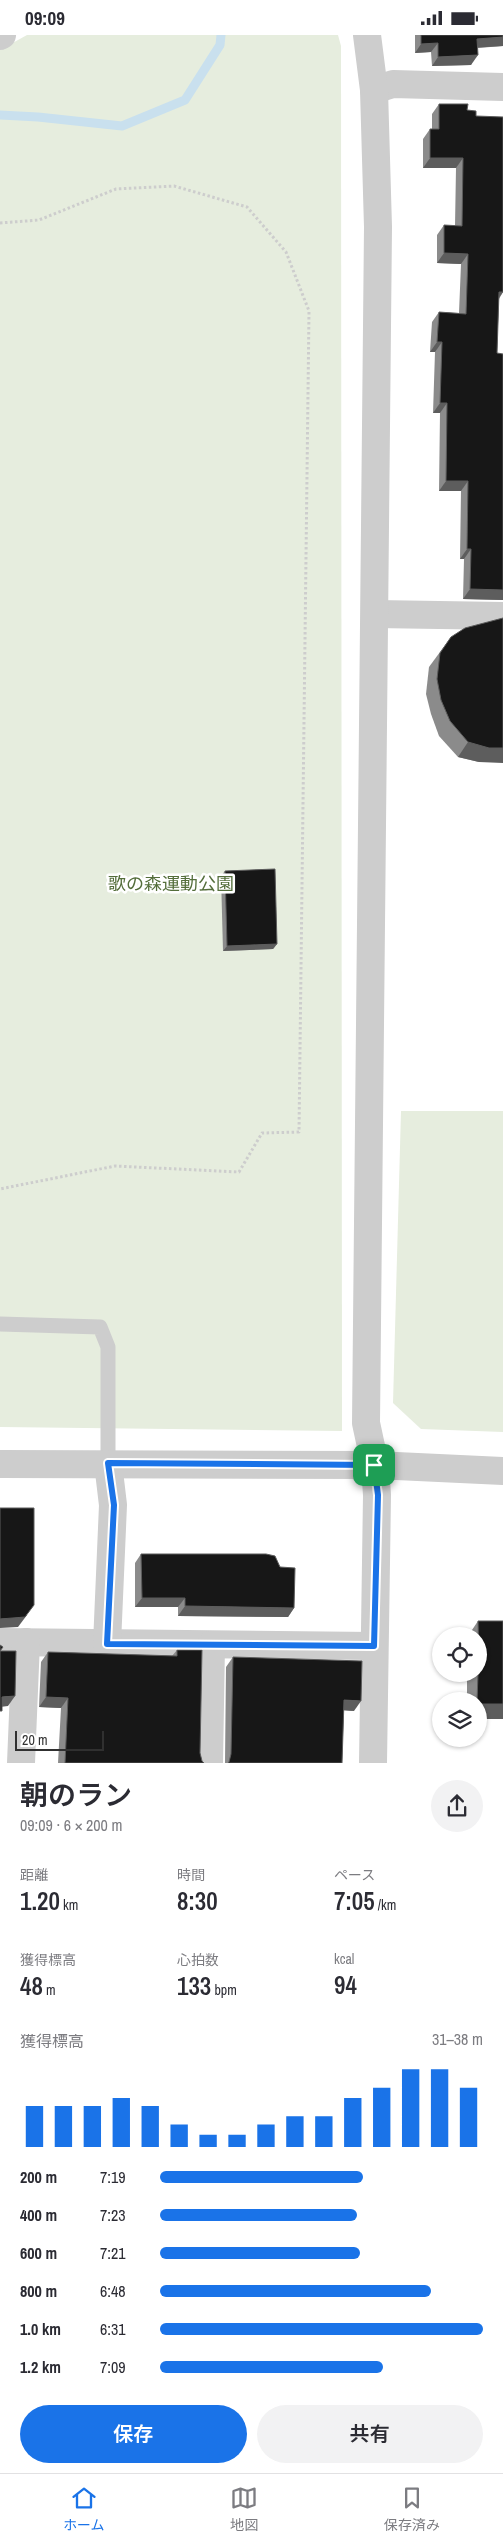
<!DOCTYPE html>
<html lang="ja">
<meta charset="utf-8">
<style>
:root{--surface:#fff;--page:#f2f2f3;--text:#2b2b33;--muted:#7c7c81;--line:#e1e1e2;--accent:#1a73e8}
body{margin:0;font-family:"Archivo Narrow","Noto Sans JP",sans-serif;background:var(--page);color:var(--text);height:100vh;display:flex;flex-direction:column;font-size:19px;white-space:nowrap}
*{box-sizing:border-box;margin:0}
p{font-size:16px;color:var(--muted)}
.icon{flex:none;width:28px;height:28px;fill:none;stroke:currentColor;stroke-width:2;stroke-linecap:round;stroke-linejoin:round}
.map{position:relative;height:1728px;overflow:hidden}
.drawer{display:flex;flex-direction:column;background:var(--surface);flex:1}
.drawer>*{flex:none}
.controls{position:absolute;left:432px;top:1592px;display:grid;gap:10px}
.controls a{display:grid;place-items:center;width:55px;height:55px;border-radius:50%;background:var(--surface);box-shadow:0 1px 4px #0004;font-size:25px}
.scale{position:absolute;left:15px;bottom:12px;width:89px;box-sizing:border-box;padding-left:5px;border:2px solid #303030;border-top:0;font-size:14px;line-height:18px;white-space:nowrap;color:#303030;-webkit-text-stroke:4px #fff;paint-order:stroke}
.pin{position:absolute;display:grid;place-items:center;width:42px;height:42px;color:#fff;margin:-21px;border-radius:10px;box-shadow:0 2px 8px #0006}
.round{display:grid;place-items:center;flex:none;width:52px;height:52px;border-radius:26px;background:var(--page)}
.summary{display:flex;align-items:center;justify-content:space-between;height:85px;padding:0 20px}
h1{font-size:28px;font-weight:600;line-height:38px}
.figures{display:grid;grid-template-columns:repeat(3,1fr);gap:8px;height:85px;padding:5px 20px}
.figures div{display:grid;align-content:center}
.figures b{font-size:25px;font-weight:600}
.figures small{font-size:14px;font-weight:400}
.figures p{font-size:14px}
.chart{height:140px;padding:10px 20px}
.chart p{display:flex;justify-content:space-between}
.chart svg{width:100%;height:90px;margin-top:5px;stroke:var(--accent);stroke-width:6}
.button{display:flex;gap:10px;margin-top:auto;padding:10px 20px}
.button a{flex:1;height:58px;border-radius:30px;background:var(--accent);color:#fff;font-size:20px;font-weight:600;line-height:58px;text-align:center}
.button a+a{background:var(--page);color:var(--text)}
ul{padding:0 20px;list-style:none;font-size:16px}
li{display:grid;grid-template-columns:80px 60px 1fr;align-items:center;height:38px}
li i{height:12px;border-radius:6px;background:var(--accent)}
.status{display:flex;justify-content:space-between;align-items:center;height:35px;padding:0 25px;background:var(--surface);direction:ltr}
.status svg{height:14px;fill:currentColor}
.dock{display:flex;justify-content:space-around;align-items:center;height:70px;border-top:1px solid var(--line);background:var(--surface);font-size:14px;color:var(--muted)}
.dock a{display:grid;justify-items:center;gap:2px}
.dock .on{color:var(--accent)}
.map>svg:first-child{display:block}
.green{fill:#e6edde}
.lines{fill:none;stroke-linecap:round;stroke-linejoin:round}
.stream{stroke:#c9e0ee;stroke-width:9}
.path{stroke:#cdcdcd;stroke-width:3;stroke-dasharray:2.5 2.5;stroke-linecap:butt}
.service{stroke:#cdcdcd;stroke-width:15}
.minor{stroke:#cdcdcd;stroke-width:28}
.tertiary{stroke:#cdcdcd;stroke-width:28}
.wall{fill:#8b8b8b}
.shaded-wall{fill:#5d5d5d}
.building{fill:#171717;stroke:#5d5d5d}
.route-casing{stroke:#fff;stroke-width:10}
.route{stroke:#1a73e8;stroke-width:6}
.labels{text-anchor:middle;stroke-width:5;stroke-linejoin:round;paint-order:stroke}
.park-label{font-size:18px;fill:#546e3b;stroke:#fff}
</style>
<div class="status"><b>09:09</b><svg viewBox="0 0 49 12"><path d="M0 12V9h3v3zM5 12V6h3v6zM10 12V3h3v9zM15 12V0h3v12zM26 1h20v11H26zM47 4h2v5h-2z"/></svg></div>
<div class="map">
<svg width="503" height="1728" viewBox="0 0 503 1728">
<rect width="100%" height="100%" fill="#fff"/>
<g class="green">
<path d="M27 0H338L341 11 342 1396 0 1392V15Z"/>
<path d="M401 1076H503V1397L421 1394 393 1368Z"/>
</g>
<g class="lines">
<path class="stream" d="M0 80 38 82 122 91 185 65 220 10 221 0"/>
<path class="path" d="M0 188 39 185 116 154 174 151 247 172 286 217 309 276 299 1097 262 1098 239 1137 115 1131 0 1154"/>
<path class="service" d="M0 1289 100 1292 108 1312V1428"/>
<g class="minor">
<path d="M374 55 393 49 503 52"/>
<path d="M375 579 503 581"/>
<path d="M0 1607 374 1611"/>
<path d="M107 1609 113 1470 108 1428"/>
<path d="M21 1728 26 1607"/>
<path d="M209 1728 211 1610"/>
<path d="M373 1728 377 1460 375 1430"/>
</g>
<g class="tertiary">
<path d="M367 0 374 55 378 192 366 1388 375 1430"/>
<path d="M0 1 2 0"/>
<path d="M0 1429 375 1430 503 1436"/>
</g>
</g>
<g class="wall">
<path d="M415 0H503V11L478 13 471 30 432 31 431 17 415 18Z"/>
<path d="M439 69 467 75 476 81 503 257 499 264 497 318 503 565 463 564 464 524H460L461 456H439L440 378H433L435 317H430L432 287 439 277 459 278 461 229 437 228V200L444 190 455 191 456 133H423V104L430 94H432V79Z"/>
<path d="M451 602 479 727 458 722 439 701 431 679 426 659 429 632Z"/>
<path d="M225 836 277 909 273 914 223 916 221 841Z"/>
<path d="M141 1519 294 1573 288 1582 178 1581V1572H135V1528Z"/>
<path d="M478 1586 503 1684H479V1666H467V1639H479V1601H468Z"/>
<path d="M177 1615 200 1718 202 1726 204 1728H58L61 1673 39 1672 41 1627 48 1617 172 1621Z"/>
<path d="M233 1622 354 1676 344 1675 342 1728H225L226 1632Z"/>
</g>
<g class="shaded-wall">
<path d="M503 2V11L471 13 477 4Z"/>
<path d="M438 8 431 17 415 18 421 9Z"/>
<path d="M478 20 471 30 432 31 438 22Z"/>
<path d="M430 123H463L456 133H423Z"/>
<path d="M444 218 468 219 461 229 437 228Z"/>
<path d="M499 257H503L496 267Z"/>
<path d="M437 307H442L435 317H430Z"/>
<path d="M440 368H447L440 378H433Z"/>
<path d="M446 446H468L461 456H439Z"/>
<path d="M467 514H471L464 524H460Z"/>
<path d="M470 554 503 555V565L463 564Z"/>
<path d="M468 707 503 713V728L479 727 458 722Z"/>
<path d="M277 909 273 914 223 916 227 911Z"/>
<path d="M142 1563H185L178 1572H135Z"/>
<path d="M185 1571 294 1573 288 1582 178 1581Z"/>
<path d="M27 1580 18 1592 0 1593V1584Z"/>
<path d="M15 1661 8 1671 0 1672 2 1662Z"/>
<path d="M46 1662 68 1663 61 1673 39 1672Z"/>
<path d="M344 1665 361 1666 354 1676 338 1675Z"/>
<rect x="479" y="1669" width="24" height="15"/>
</g>
<g class="building">
<path d="M421 0H503V2L477 4 478 20 438 22V8L421 9Z"/>
<path d="M439 69H468L467 75 476 76V81L503 82V257H499L497 318 503 319V555L470 554 471 514H467L468 446H446L447 368H440L442 307H437L439 277 466 279 468 219 444 218V190L462 191 463 123H430V94H439Z"/>
<path d="M503 583V713H489L468 707 450 686 441 665 437 644 440 618 451 602 465 593Z"/>
<path d="M275 834 277 909 227 911 225 836Z"/>
<path d="M0 1473H34V1570L25 1582 0 1584Z"/>
<path d="M141 1519H266L275 1521 280 1532 295 1533 294 1573 185 1571V1563H142Z"/>
<path d="M478 1586H503V1669H479V1666H477L478 1639H479Z"/>
<path d="M0 1610 3 1612 0 1616H16L15 1661 2 1662V1676H0Z"/>
<path d="M177 1615H202L200 1718 202 1726 204 1728H65L68 1663 46 1662 48 1617 177 1621Z"/>
<path d="M233 1622 362 1626 361 1666 344 1665 342 1728H228L229 1727 231 1719Z"/>
</g>
<g class="lines">
<g class="route-casing">
<path id="route" d="M108 1428 374 1430 378 1460 374 1611 107 1609 114 1470Z"/>
</g>
<use href="#route" class="route"/>
</g>
<g class="labels">
<g class="park-label">
<text x="171" y="855">歌の森運動公園</text>
</g>
</g>
</svg>
<div class="controls">
<a><svg class="icon" aria-label="locate" viewBox="0 0 24 24"><circle cx="12" cy="12" r="6"/><path d="M12 2v4M12 18v4M2 12h4M18 12h4"/></svg></a>
<a><svg class="icon" aria-label="layers" viewBox="0 0 24 24"><path d="M12 4l9 5-9 5-9-5zM3 14l9 5 9-5"/></svg></a>
</div>
<div class="scale">20 m</div>
<div class="pin" style="left:374px;top:1430px;background:#1e9e55"><svg class="icon" aria-label="arrive" viewBox="0 0 24 24"><path d="M6 21V4h12l-3 4 3 4H6"/></svg></div>
</div>
<section class="drawer">
<div class="summary"><div><h1>朝のラン</h1><p>09:09 · 6 × 200 m</p></div><a class="round"><svg class="icon" aria-label="share" viewBox="0 0 24 24"><path d="M12 15V3M7 8l5-5 5 5M5 13v7h14v-7"/></svg></a></div>
<div class="figures">
<div><p>距離</p><b>1.20<small> km</small></b></div>
<div><p>時間</p><b>8:30</b></div>
<div><p>ペース</p><b>7:05<small> /km</small></b></div>
</div>
<div class="figures">
<div><p>獲得標高</p><b>48<small> m</small></b></div>
<div><p>心拍数</p><b>133<small> bpm</small></b></div>
<div><p>kcal</p><b>94</b></div>
</div>
<div class="chart"><p><span>獲得標高</span>31–38 m</p>
<svg viewBox="0 0 160 44" preserveAspectRatio="none"><path d="M5 44V24M15 44V24M25 44V24M35 44V20M45 44V24M55 44V33M65 44V38M75 44V38M85 44V33M95 44V29M105 44V29M115 44V20M125 44V15M135 44V6M145 44V6M155 44V15"/></svg>
</div>
<ul>
<li><b>200 m</b>7:19<i style="width:63%"></i></li>
<li><b>400 m</b>7:23<i style="width:61%"></i></li>
<li><b>600 m</b>7:21<i style="width:62%"></i></li>
<li><b>800 m</b>6:48<i style="width:84%"></i></li>
<li><b>1.0 km</b>6:31<i style="width:100%"></i></li>
<li><b>1.2 km</b>7:09<i style="width:69%"></i></li>
</ul>
<div class="button"><a>保存</a><a>共有</a></div>
</section>
<nav class="dock">
<a class="on"><svg class="icon" aria-label="home" viewBox="0 0 24 24"><path d="M3 11l9-7 9 7M6 9v11h12V9"/></svg>ホーム</a>
<a><svg class="icon" aria-label="map" viewBox="0 0 24 24"><path d="M3 6l6-2 6 2 6-2v14l-6 2-6-2-6 2zM9 4v14M15 6v14"/></svg>地図</a>
<a><svg class="icon" aria-label="saved" viewBox="0 0 24 24"><path d="M7 4h10v16l-5-4-5 4z"/></svg>保存済み</a>
</nav>
